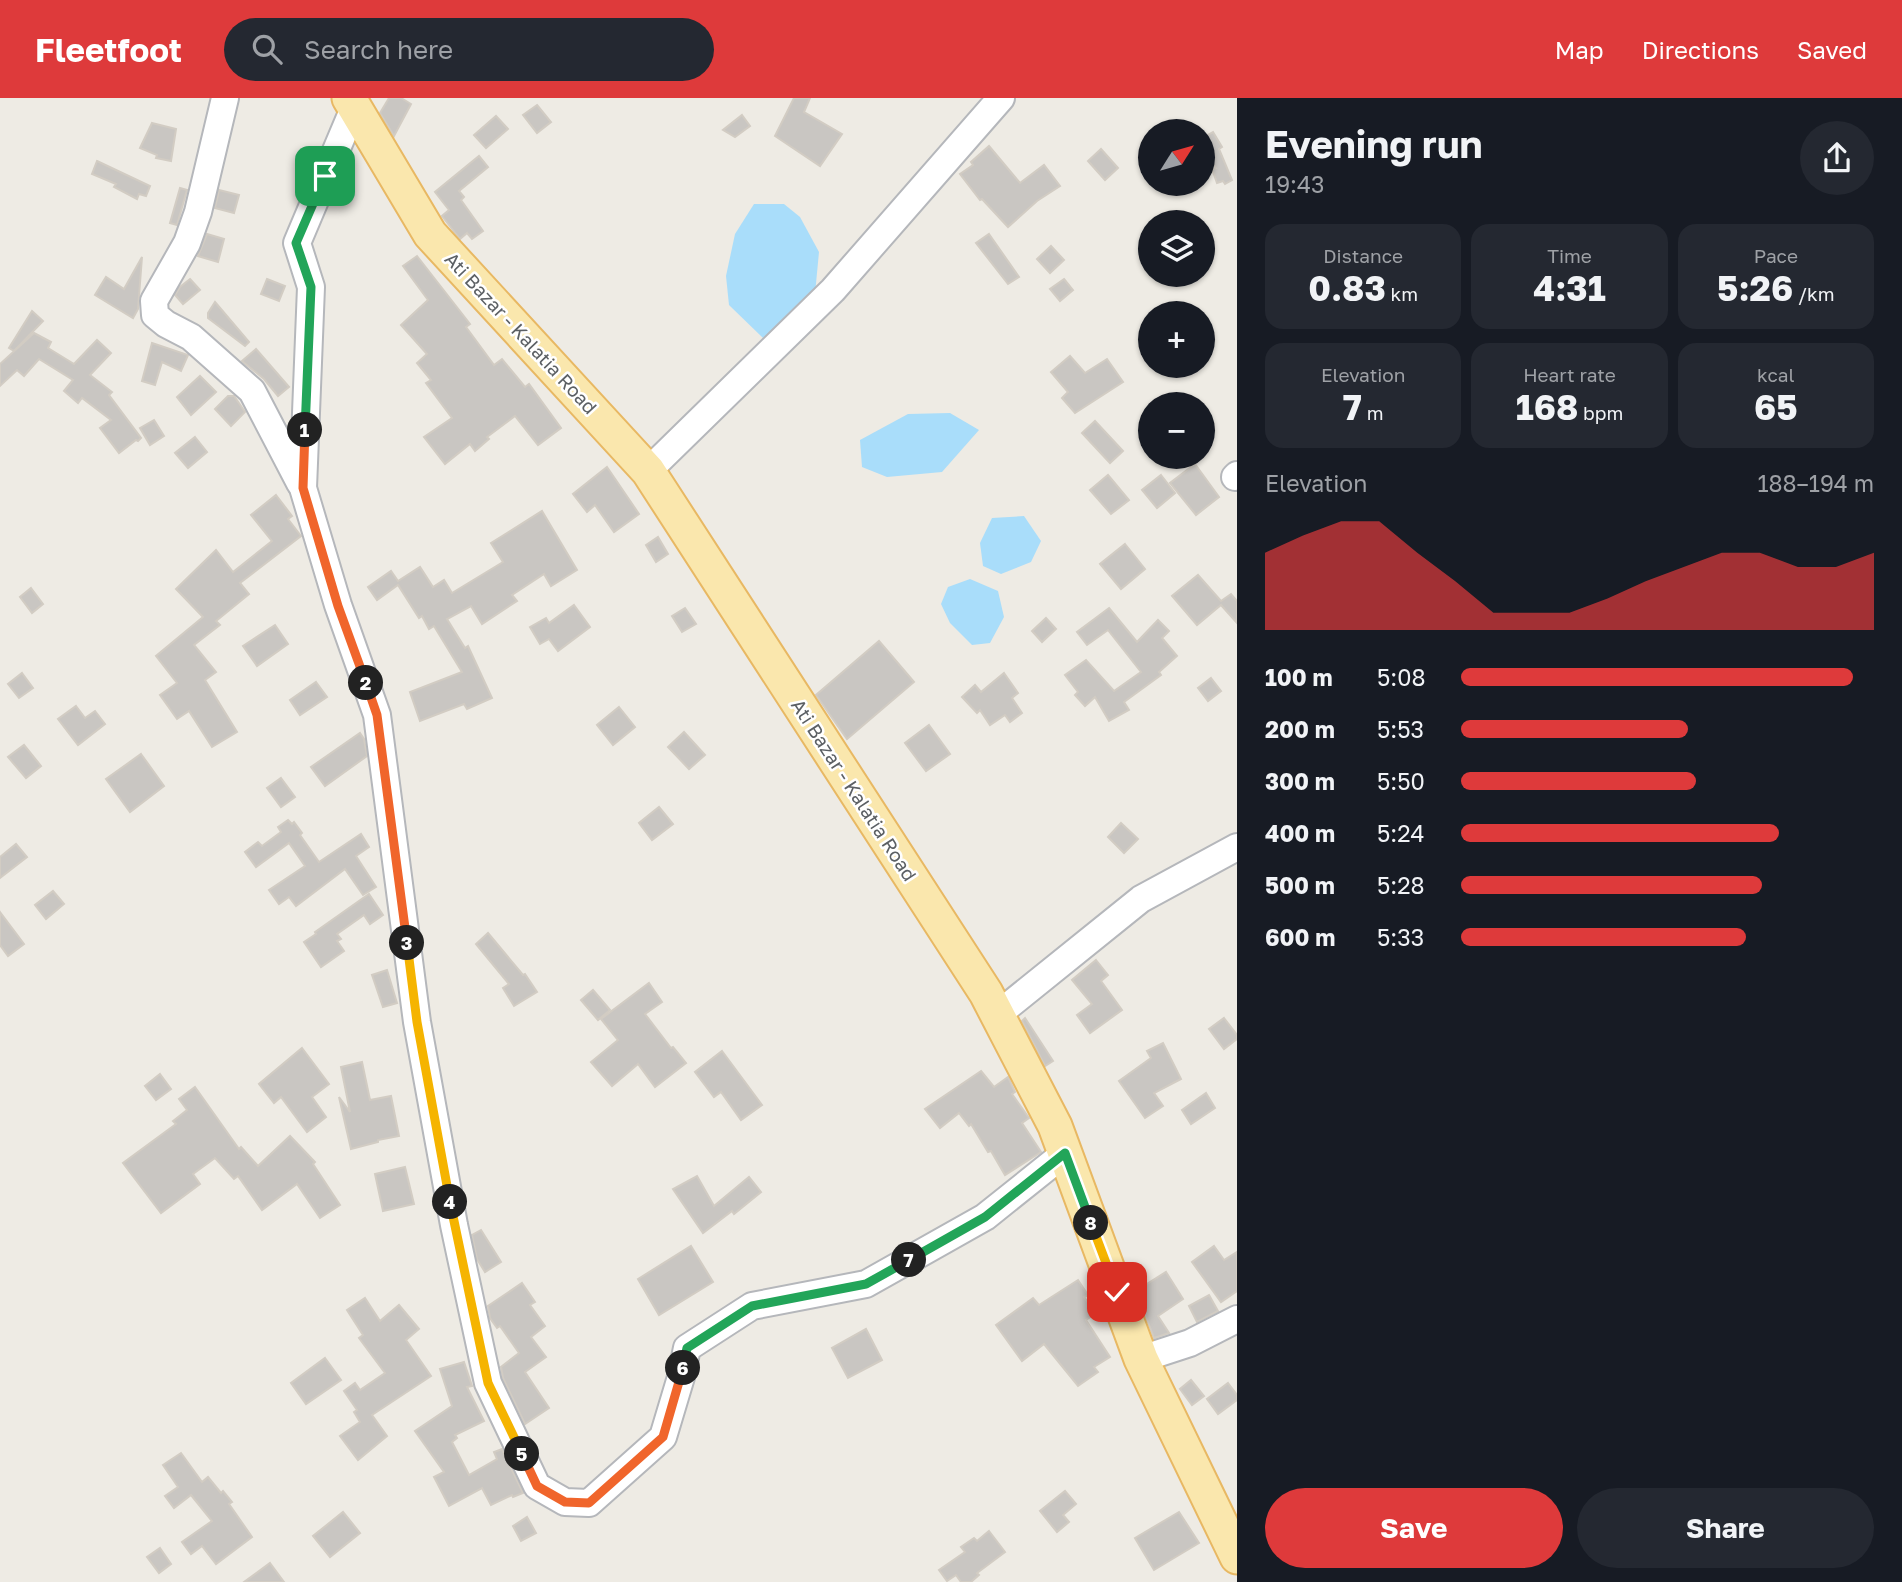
<!DOCTYPE html>
<meta charset="utf-8">
<style>
:root{--surface:#171b24;--page:#242831;--text:#f1f3f6;--muted:#9ea1a6;--accent:#de3a3b}
body{margin:0;font-family:"Golos Text",sans-serif;background:var(--page);color:var(--text);height:100vh;display:flex;flex-direction:column;font-size:26px;white-space:nowrap}
*{box-sizing:border-box;margin:0}
p{font-size:23px;color:var(--muted)}
.icon{flex:none;width:38px;height:38px;fill:none;stroke:currentColor;stroke-width:2;stroke-linecap:round;stroke-linejoin:round}
.map{position:relative;flex:1;overflow:hidden}
.sheet{display:flex;flex-direction:column;background:var(--surface);width:665px}
.sheet>*{flex:none}
.needle{width:46px;rotate:53deg}
.controls{position:absolute;left:1138px;top:21px;display:grid;gap:14px}
.controls a{display:grid;place-items:center;width:77px;height:77px;border-radius:50%;background:var(--surface);box-shadow:0 2px 5px #0004;font-size:35px}
.pin{position:absolute;display:grid;place-items:center;width:60px;height:60px;color:#fff;margin:-30px;border-radius:14px;box-shadow:0 4px 10px #0006}
.km{position:absolute;width:35px;height:35px;margin:-18px;border-radius:50%;background:#222;color:#fff;font-size:19px;line-height:35px;text-align:center}
.round{display:grid;place-items:center;flex:none;width:74px;height:74px;border-radius:37px;background:var(--page)}
.headline{display:flex;align-items:center;justify-content:space-between;height:119px;padding:0 28px}
h1{font-size:38px;font-weight:700;line-height:52px}
.metrics{display:grid;grid-template-columns:repeat(3,1fr);gap:10px;height:119px;padding:7px 28px}
.metrics div{display:grid;align-content:center;border-radius:18px;background:var(--page);text-align:center}
.metrics b{font-size:35px;font-weight:700}
.metrics small{font-size:19px;font-weight:400}
.metrics p{font-size:19px}
.chart{height:196px;padding:14px 28px}
.chart p{display:flex;justify-content:space-between}
.chart svg{width:100%;height:126px;margin-top:7px;fill:var(--accent);opacity:.7}
.cta{display:flex;gap:14px;margin-top:auto;padding:14px 28px}
.cta a{flex:1;height:80px;border-radius:42px;background:var(--accent);color:#fff;font-size:28px;font-weight:700;line-height:80px;text-align:center}
.cta a+a{background:var(--page);color:var(--text)}
ul{padding:0 28px;list-style:none;font-size:23px}
li{display:grid;grid-template-columns:112px 84px 1fr;align-items:center;height:52px}
li i{height:18px;border-radius:9px;background:var(--accent)}
header{display:flex;align-items:center;gap:42px;box-sizing:border-box;height:98px;padding:0 35px;background:var(--accent);color:#fff}
header strong{font-size:33px}
nav{display:flex;gap:38px;margin-inline-start:auto;font-size:24px}
.search{width:490px;height:63px;background:var(--page);display:flex;align-items:center;gap:18px;box-sizing:border-box;padding:0 24px;border-radius:38px;color:var(--muted);font-size:26px}
main{display:flex;flex:1;min-height:0}
.map>svg:first-child{display:block}
.water{fill:#a9ddfa}
.building{fill:#c9c6c2;stroke:#d2ccc3;stroke-width:2}
.lines{fill:none;stroke-linecap:round;stroke-linejoin:round}
.minor-casing{stroke:#b5b7bb;stroke-width:30}
.major-casing{stroke:#e8b863;stroke-width:37}
.minor{stroke:#fff;stroke-width:26}
.major{stroke:#fae7ad;stroke-width:33}
.split-1-casing{stroke:#fff;stroke-width:14}
.split-2-casing{stroke:#fff;stroke-width:14}
.split-3-casing{stroke:#fff;stroke-width:14}
.split-4-casing{stroke:#fff;stroke-width:14}
.split-5-casing{stroke:#fff;stroke-width:14}
.split-6-casing{stroke:#fff;stroke-width:14}
.split-7-casing{stroke:#fff;stroke-width:14}
.split-8-casing{stroke:#fff;stroke-width:14}
.split-9-casing{stroke:#fff;stroke-width:14}
.split-1{stroke:#22a559;stroke-width:9}
.split-2{stroke:#f0652b;stroke-width:9}
.split-3{stroke:#f0652b;stroke-width:9}
.split-4{stroke:#f5b400;stroke-width:9}
.split-5{stroke:#f5b400;stroke-width:9}
.split-6{stroke:#f0652b;stroke-width:9}
.split-7{stroke:#22a559;stroke-width:9}
.split-8{stroke:#22a559;stroke-width:9}
.split-9{stroke:#f5b400;stroke-width:9}
.labels{text-anchor:middle;stroke-width:5;stroke-linejoin:round;paint-order:stroke}
.street-label{font-size:19px;fill:#5c6064;stroke:#fff}
</style>
<header>
<strong>Fleetfoot</strong>
<div class="search"><svg class="icon" aria-label="search" viewBox="0 0 24 24"><circle cx="10" cy="10" r="6"/><path d="M15 15l6 6"/></svg>Search here</div>
<nav><a>Map</a><a>Directions</a><a>Saved</a></nav>
</header>
<main>
<div class="map">
<svg width="1237" height="1484" viewBox="0 0 1237 1484">
<rect width="100%" height="100%" fill="#eeebe4"/>
<g class="water">
<path d="M754 106H784L800 119 819 154 815 196 802 216 763 240 729 207 726 178 735 136Z"/>
<path d="M950 315 979 332 942 374 887 379 862 369 860 342 908 316Z"/>
<path d="M1024 418 1041 443 1031 464 1001 476 983 468 980 445 992 420Z"/>
<path d="M970 481 998 493 1004 519 990 545 972 547 950 525 941 506 948 489Z"/>
</g>
<g class="building">
<path d="M389 0H401L411 6 394 38 380 15Z"/>
<path d="M794 0H810L804 14 842 36 820 68 775 38Z"/>
<path d="M537 7 551 24 537 35 523 17Z"/>
<path d="M742 17 750 28 735 39 723 32Z"/>
<path d="M496 18 508 31 486 50 474 37Z"/>
<path d="M152 25 176 31 171 63 156 60 157 57 140 50Z"/>
<path d="M1213 34 1222 49 1219 51 1232 82 1225 86 1223 83 1217 85 1212 71 1216 70 1202 48V40Z"/>
<path d="M989 48 1020 85 1044 67 1060 88 1037 103 1008 129 982 101 980 102 960 76 973 67 971 64Z"/>
<path d="M1101 51 1118 70 1105 82 1088 63Z"/>
<path d="M479 58 488 69 459 93 464 99 461 102 483 133 472 141 467 135 460 141 442 118 449 112 435 94Z"/>
<path d="M97 63 150 88 146 98 139 96 137 101 114 89 116 86 92 76Z"/>
<path d="M180 90 187 92 177 127 170 125Z"/>
<path d="M219 92 239 97 234 115 215 110Z"/>
<path d="M207 136 224 141 218 164 198 158Z"/>
<path d="M989 136 1019 179 1008 186 976 145Z"/>
<path d="M1051 148 1064 162 1050 175 1037 161Z"/>
<path d="M417 158 470 226 466 229 494 267 502 261 525 289 529 286 561 330 538 347 515 318 487 339 489 341 475 353 470 346 445 366 424 339 452 320 426 285 431 282 417 265 427 256 401 227 428 202 403 168Z"/>
<path d="M142 159 138 211 133 220 95 197 106 179 124 191Z"/>
<path d="M190 181 200 192 183 206 175 197 180 189Z"/>
<path d="M267 181 285 188 279 203 261 196Z"/>
<path d="M1064 181 1073 192 1060 203 1050 191Z"/>
<path d="M215 204 249 244 245 248 208 220V215Z"/>
<path d="M32 213 43 223 14 253 9 250Z"/>
<path d="M34 235 51 244 48 250 74 266 97 242 111 255 90 277 112 294 109 297 141 340 138 343 136 342 119 355 100 330 111 322 82 300 78 305 64 293 73 282 39 261 24 278 17 272 0 288V266Z"/>
<path d="M152 245 188 257 181 273 162 264 155 287 142 283Z"/>
<path d="M256 251 289 289 278 298 264 281 242 263Z"/>
<path d="M1070 258 1085 275 1107 261 1123 284 1075 315 1062 300 1068 294 1051 274Z"/>
<path d="M200 278 216 294 191 317 177 299Z"/>
<path d="M228 298H234L245 314 231 328 215 311Z"/>
<path d="M154 322 164 338 150 347 140 330Z"/>
<path d="M1095 323 1123 353 1110 365 1082 335Z"/>
<path d="M195 339 207 354 188 370 175 355Z"/>
<path d="M1195 366 1219 399 1196 417 1170 385Z"/>
<path d="M607 369 639 416 614 434 595 407 587 414 573 396Z"/>
<path d="M1108 377 1129 402 1111 416 1090 392Z"/>
<path d="M1161 377 1175 395 1157 410 1142 392Z"/>
<path d="M276 397 292 418 288 421 301 438 240 485 249 496 216 523 220 527 194 547 216 574 205 582 237 634 212 649 189 613 177 621 160 597 177 585 156 558 203 519 176 491 216 452 233 474 272 443 251 417Z"/>
<path d="M542 413 577 472 551 488 544 476 512 497 517 503 482 526 471 508 447 521 465 550 468 548 492 600 467 611 464 606 420 623 410 594 462 574 434 528 429 531 422 518 419 520 398 487 377 502 368 489 391 473 398 483 420 469 433 489 444 482 452 495 503 464 491 445Z"/>
<path d="M658 439 668 456 656 464 646 447Z"/>
<path d="M1125 446 1145 471 1121 491 1100 466Z"/>
<path d="M1198 477 1221 503 1231 496 1237 503V525L1221 507 1197 527 1172 498Z"/>
<path d="M31 490 43 506 32 515 20 499Z"/>
<path d="M574 507 590 529 558 553 549 541 540 546 530 529 546 520 549 525Z"/>
<path d="M685 510 696 526 682 534 672 518Z"/>
<path d="M1109 510 1137 544 1158 522 1169 533 1162 540 1177 558 1159 574 1161 577 1124 604 1129 612 1109 623 1095 599 1085 608 1075 597 1078 594 1065 577 1086 562 1114 593 1141 574 1108 532 1087 547 1077 534Z"/>
<path d="M1046 520 1056 531 1042 544 1032 533Z"/>
<path d="M275 527 288 546 257 568 243 548Z"/>
<path d="M879 543 914 584 847 641 816 597Z"/>
<path d="M22 575 33 590 19 600 8 586Z"/>
<path d="M1004 575 1018 595 1012 600 1022 615 1010 624 1005 617 990 627 980 612 977 615 962 599 975 587 981 594Z"/>
<path d="M1211 580 1221 593 1208 603 1198 590Z"/>
<path d="M316 584 327 599 300 617 290 602Z"/>
<path d="M76 608 85 620 95 613 105 626 78 647 58 621Z"/>
<path d="M619 609 635 629 613 647 597 627Z"/>
<path d="M929 627 950 656 926 673 905 645Z"/>
<path d="M684 634 705 657 689 671 668 649Z"/>
<path d="M360 635 364 641 367 658 325 688 311 669Z"/>
<path d="M24 647 41 668 26 680 8 659Z"/>
<path d="M141 656 164 688 130 714 106 681Z"/>
<path d="M281 680 295 699 281 709 267 690Z"/>
<path d="M659 709 673 726 652 742 639 725Z"/>
<path d="M288 722 292 726 294 724 302 735 300 737 319 764 361 736 369 749 356 758 376 789 363 797 345 771 296 808 289 799 279 806 269 792 305 768 289 745 256 769 245 754 258 744 262 748 281 734 278 729Z"/>
<path d="M1121 725 1138 741 1124 755 1108 739Z"/>
<path d="M16 746 27 759 0 780V759Z"/>
<path d="M53 793 64 806 46 821 35 807Z"/>
<path d="M369 796 383 817 370 826 364 817 337 836 341 841 337 843 344 853 321 869 304 844 316 836 315 834Z"/>
<path d="M0 814 24 846 8 858 0 847Z"/>
<path d="M488 835 523 877 525 876 537 894 514 908 503 890 509 886 476 846Z"/>
<path d="M1096 862 1108 877 1101 883 1122 912 1090 935 1077 917 1092 906 1072 882Z"/>
<path d="M387 872 397 905 383 909 372 877Z"/>
<path d="M649 885 662 904 645 916 671 950 673 949 686 965 655 989 638 966 612 988 591 964 618 942 601 921Z"/>
<path d="M593 892 610 912 598 922 581 902Z"/>
<path d="M1025 920 1053 963 1045 968 1022 923Z"/>
<path d="M1224 920 1237 937V941L1224 951 1209 931Z"/>
<path d="M1163 945 1181 981 1154 995 1163 1008 1145 1020 1119 983 1151 960 1147 953Z"/>
<path d="M302 950 329 986 312 999 326 1019 307 1034 281 999 274 1005 259 986Z"/>
<path d="M722 953 762 1007 741 1022 721 994 714 999 695 974Z"/>
<path d="M362 964 370 1002 391 998 399 1038 378 1042V1044L351 1051 339 999 350 1014 341 969Z"/>
<path d="M981 973 994 989 1008 979 1015 994 1012 996 1029 1020 1022 1025 1041 1054 1005 1077 991 1053 988 1054 971 1026 969 1028 959 1015 940 1030 925 1011Z"/>
<path d="M160 976 171 991 156 1002 145 988Z"/>
<path d="M195 989 239 1051 241 1049 258 1068 290 1038 315 1064 313 1066 340 1107 320 1120 297 1086 262 1112 238 1078 234 1081 215 1060 193 1076 200 1086 161 1115 123 1065 176 1026 173 1023 187 1012 179 1001Z"/>
<path d="M1206 995 1215 1010 1191 1026 1182 1012Z"/>
<path d="M405 1069 414 1106 383 1113 375 1076Z"/>
<path d="M697 1078 714 1108 749 1079 761 1094 734 1116 732 1113 703 1135 673 1091Z"/>
<path d="M481 1132 501 1164 485 1174 477 1161 472 1137Z"/>
<path d="M691 1148 713 1184 659 1217 638 1181Z"/>
<path d="M1214 1148 1224 1162 1237 1154V1193L1221 1204 1192 1164Z"/>
<path d="M1166 1174 1183 1201 1158 1218 1169 1235 1154 1240 1136 1193Z"/>
<path d="M1078 1182 1088 1197 1084 1199 1096 1215 1086 1222 1110 1259 1094 1269 1098 1274 1078 1288 1044 1246 1022 1263 996 1227 1033 1200 1039 1207Z"/>
<path d="M522 1185 535 1204 530 1207 545 1228 531 1239 546 1259 525 1274 549 1310 525 1326 503 1280 501 1269 519 1255 500 1228 497 1230 490 1220 488 1208Z"/>
<path d="M1209 1197 1218 1213 1197 1224 1189 1208Z"/>
<path d="M365 1200 380 1223 399 1207 419 1231 406 1242 431 1278 372 1317 387 1338 358 1362 340 1338 360 1324 354 1314 357 1312 344 1293 355 1285 360 1292 385 1275 359 1240 363 1237 347 1212Z"/>
<path d="M866 1231 882 1262 848 1280 832 1250Z"/>
<path d="M325 1260 341 1282 306 1306 291 1285Z"/>
<path d="M464 1264 472 1288 467 1289 484 1323 455 1337 457 1340 452 1344 469 1377 497 1361 494 1354 502 1351 523 1395 513 1399 512 1397 491 1407 482 1390 449 1408 434 1379 444 1374 415 1333 452 1308 440 1271Z"/>
<path d="M1191 1282 1204 1298 1192 1307 1180 1291Z"/>
<path d="M1228 1285 1237 1297V1302L1218 1316 1207 1301Z"/>
<path d="M181 1355 202 1384 208 1379 221 1395 223 1393 232 1404 229 1406 252 1439 216 1466 202 1448 191 1456 182 1444 212 1423 191 1397 174 1410 165 1398 178 1389 163 1367Z"/>
<path d="M1065 1393 1076 1406 1063 1417 1069 1424 1057 1434 1040 1413Z"/>
<path d="M343 1414 360 1435 330 1459 313 1438Z"/>
<path d="M1179 1414 1199 1445 1154 1472 1135 1440Z"/>
<path d="M527 1419 536 1435 521 1443 513 1428Z"/>
<path d="M989 1433 1005 1454 977 1475 979 1477 971 1484H961L956 1477 947 1483 939 1472 965 1454 961 1449 974 1440 977 1443Z"/>
<path d="M160 1450 171 1466 159 1475 147 1459Z"/>
<path d="M270 1465 284 1484H244Z"/>
</g>
<g class="lines">
<g class="minor-casing">
<g id="minor">
<path d="M225 0 198 114 187 145 154 203 155 217 166 226 191 239 252 293 300 385"/>
<path d="M354 10 297 145 311 189 303 390 338 507 377 617 417 924 454 1127 488 1285 537 1388 565 1404 589 1405 663 1339 681 1279 687 1250 752 1208 866 1186 985 1119 1065 1055"/>
<path d="M648 373 833 192 1001 0"/>
<path d="M1235 379 1237 377"/>
<path d="M997 917 1141 801 1237 749"/>
<path d="M1141 1261 1190 1245 1237 1221"/>
</g>
</g>
<g class="major-casing">
<path id="major" d="M349 0 430 136 648 373 986 895 1055 1028 1141 1261 1237 1459"/>
</g>
<use href="#minor" class="minor"/>
<use href="#major" class="major"/>
</g>
<g class="lines">
<g class="split-1-casing">
<path id="split-1" d="M305 332 311 189 296 145 325 78"/>
</g>
<g class="split-2-casing">
<path id="split-2" d="M305 332 303 390 338 508 366 585"/>
</g>
<g class="split-3-casing">
<path id="split-3" d="M366 585 377 617 407 845"/>
</g>
<g class="split-4-casing">
<path id="split-4" d="M407 845 417 924 450 1104"/>
</g>
<g class="split-5-casing">
<path id="split-5" d="M450 1104 488 1285 522 1356"/>
</g>
<g class="split-6-casing">
<path id="split-6" d="M522 1356 537 1388 565 1404 589 1405 663 1339 683 1270"/>
</g>
<g class="split-7-casing">
<path id="split-7" d="M683 1270 687 1250 752 1208 866 1186 909 1162"/>
</g>
<g class="split-8-casing">
<path id="split-8" d="M909 1162 985 1119 1065 1055 1091 1125"/>
</g>
<g class="split-9-casing">
<path id="split-9" d="M1091 1125 1117 1194"/>
</g>
<use href="#split-1" class="split-1"/>
<use href="#split-2" class="split-2"/>
<use href="#split-3" class="split-3"/>
<use href="#split-4" class="split-4"/>
<use href="#split-5" class="split-5"/>
<use href="#split-6" class="split-6"/>
<use href="#split-7" class="split-7"/>
<use href="#split-8" class="split-8"/>
<use href="#split-9" class="split-9"/>
</g>
<g class="labels">
<g class="street-label">
<text transform="translate(521 235) rotate(47)" y="7">Ati Bazar - Kalatia Road</text>
<text transform="translate(854 692) rotate(57)" y="7">Ati Bazar - Kalatia Road</text>
</g>
</g>
</svg>
<div class="controls">
<a><svg class="needle" viewBox="-14 -14 28 28"><path d="M0-13l5 13h-10z" fill="#e53935"/><path d="M0 13l5-13h-10z" fill="#9ea1a6"/></svg></a>
<a><svg class="icon" aria-label="layers" viewBox="0 0 24 24"><path d="M12 4l9 5-9 5-9-5zM3 14l9 5 9-5"/></svg></a>
<a>+</a>
<a>−</a>
</div>
<div class="pin" style="left:325px;top:78px;background:#1e9e55"><svg class="icon" aria-label="arrive" viewBox="0 0 24 24"><path d="M6 21V4h12l-3 4 3 4H6"/></svg></div>
<div class="pin" style="left:1117px;top:1194px;background:#d93025"><svg class="icon" aria-label="check" viewBox="0 0 24 24"><path d="M5 12l5 5 9-10"/></svg></div>
<b class="km" style="left:305px;top:332px">1</b>
<b class="km" style="left:366px;top:585px">2</b>
<b class="km" style="left:407px;top:845px">3</b>
<b class="km" style="left:450px;top:1104px">4</b>
<b class="km" style="left:522px;top:1356px">5</b>
<b class="km" style="left:683px;top:1270px">6</b>
<b class="km" style="left:909px;top:1162px">7</b>
<b class="km" style="left:1091px;top:1125px">8</b>
</div>
<section class="sheet">
<div class="headline"><div><h1>Evening run</h1><p>19:43</p></div><a class="round"><svg class="icon" aria-label="share" viewBox="0 0 24 24"><path d="M12 15V3M7 8l5-5 5 5M5 13v7h14v-7"/></svg></a></div>
<div class="metrics">
<div><p>Distance</p><b>0.83<small> km</small></b></div>
<div><p>Time</p><b>4:31</b></div>
<div><p>Pace</p><b>5:26<small> /km</small></b></div>
</div>
<div class="metrics">
<div><p>Elevation</p><b>7<small> m</small></b></div>
<div><p>Heart rate</p><b>168<small> bpm</small></b></div>
<div><p>kcal</p><b>65</b></div>
</div>
<div class="chart"><p><span>Elevation</span>188–194 m</p>
<svg viewBox="0 0 160 44" preserveAspectRatio="none"><path d="M0 44V17L10 11L20 6L30 6L40 17L50 27L60 38L70 38L80 38L90 33L100 27L110 22L120 17L130 17L140 22L150 22L160 17V44z"/></svg>
</div>
<ul>
<li><b>100 m</b>5:08<i style="width:95%"></i></li>
<li><b>200 m</b>5:53<i style="width:55%"></i></li>
<li><b>300 m</b>5:50<i style="width:57%"></i></li>
<li><b>400 m</b>5:24<i style="width:77%"></i></li>
<li><b>500 m</b>5:28<i style="width:73%"></i></li>
<li><b>600 m</b>5:33<i style="width:69%"></i></li>
</ul>
<div class="cta"><a>Save</a><a>Share</a></div>
</section>
</main>
